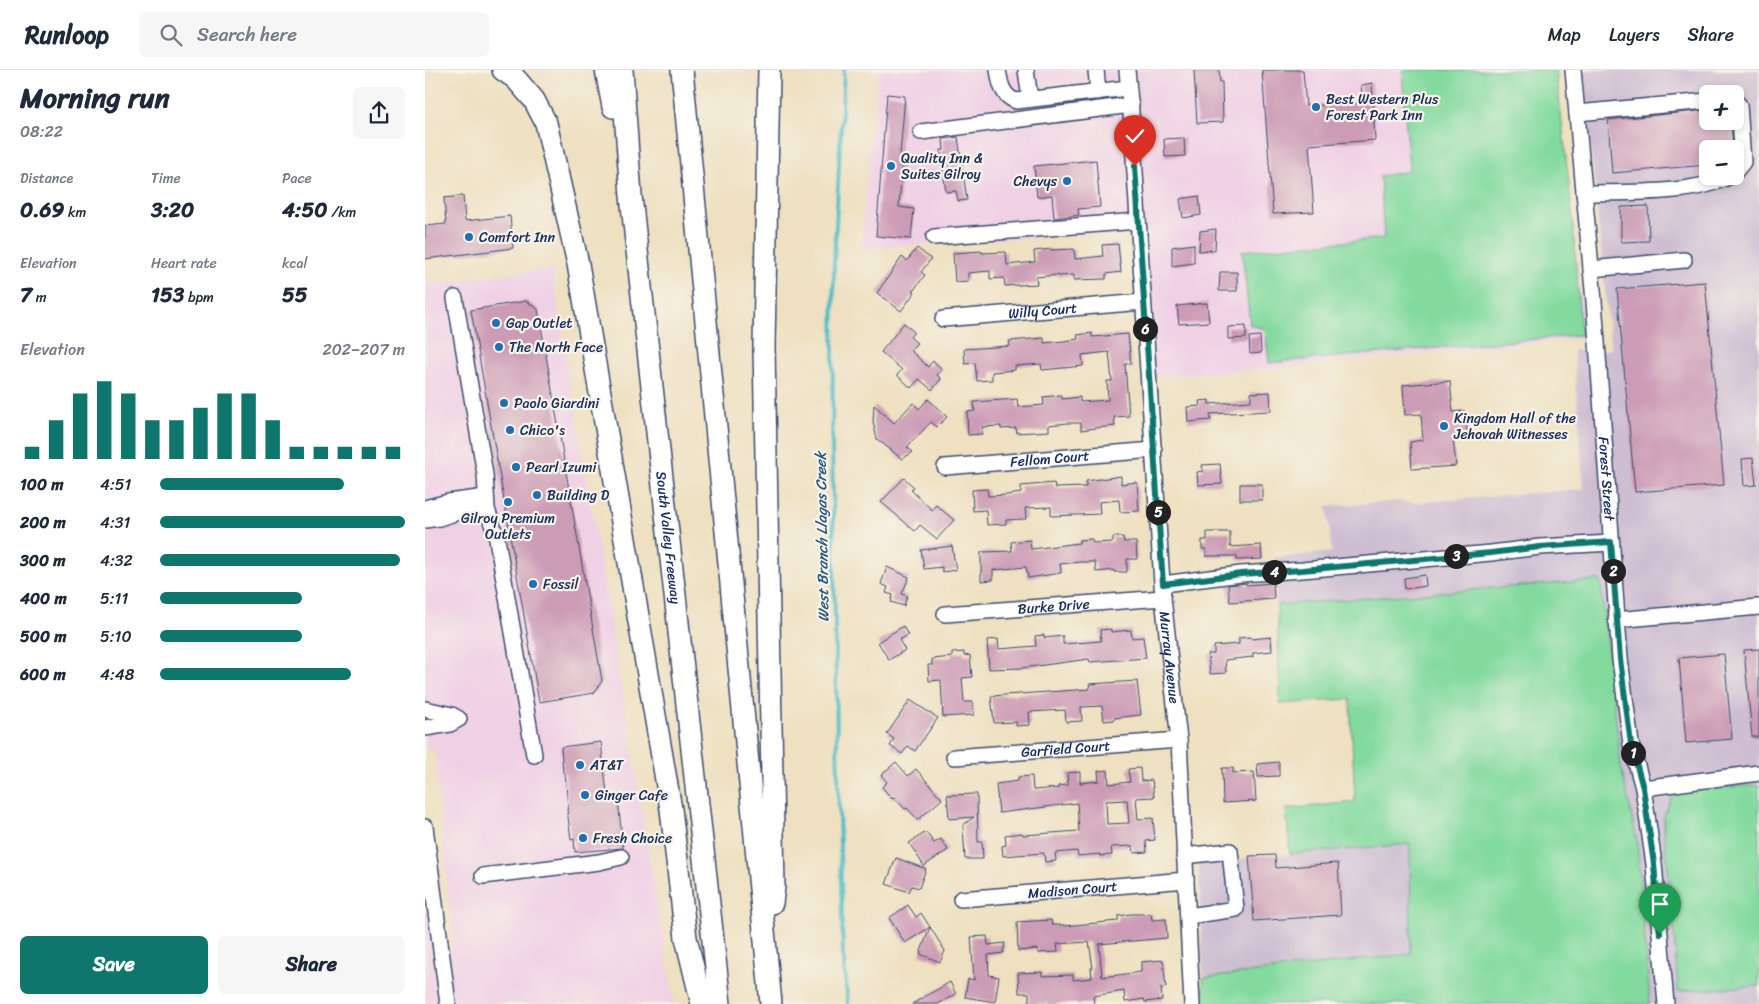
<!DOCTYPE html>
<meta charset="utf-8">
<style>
:root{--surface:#fff;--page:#f6f6f7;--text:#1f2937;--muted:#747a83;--line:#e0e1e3;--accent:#0f766e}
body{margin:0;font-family:Sriracha,sans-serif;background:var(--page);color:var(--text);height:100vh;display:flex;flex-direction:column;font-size:19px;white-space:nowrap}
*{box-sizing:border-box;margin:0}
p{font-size:16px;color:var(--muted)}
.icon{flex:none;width:28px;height:28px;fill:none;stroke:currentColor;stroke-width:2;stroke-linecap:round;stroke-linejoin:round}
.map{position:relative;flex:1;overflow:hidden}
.sheet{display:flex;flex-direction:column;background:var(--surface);width:425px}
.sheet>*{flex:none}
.fabs{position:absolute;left:1274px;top:15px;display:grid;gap:10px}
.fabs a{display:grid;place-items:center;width:45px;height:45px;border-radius:8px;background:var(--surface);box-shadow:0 2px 8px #0003;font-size:25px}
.pin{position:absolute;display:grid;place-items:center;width:42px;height:42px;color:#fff;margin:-51px -21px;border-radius:50% 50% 50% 0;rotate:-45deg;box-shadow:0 0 5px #0007}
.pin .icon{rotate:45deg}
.km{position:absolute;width:25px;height:25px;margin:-12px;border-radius:50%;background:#222;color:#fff;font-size:14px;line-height:25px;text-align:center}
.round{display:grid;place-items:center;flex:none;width:52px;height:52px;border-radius:8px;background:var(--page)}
.headline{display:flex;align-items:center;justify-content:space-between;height:85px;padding:0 20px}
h1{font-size:28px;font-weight:700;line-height:38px}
.metrics{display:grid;grid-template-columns:repeat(3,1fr);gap:8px;height:85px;padding:5px 20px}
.metrics div{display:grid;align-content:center}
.metrics b{font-size:21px;font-weight:700}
.metrics small{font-size:14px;font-weight:400}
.metrics p{font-size:14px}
.chart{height:140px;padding:10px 20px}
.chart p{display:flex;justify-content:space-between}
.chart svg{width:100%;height:90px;margin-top:5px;stroke:var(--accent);stroke-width:6}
.primary-button{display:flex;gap:10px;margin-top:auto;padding:10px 20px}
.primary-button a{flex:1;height:58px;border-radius:8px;background:var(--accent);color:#fff;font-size:20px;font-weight:700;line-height:58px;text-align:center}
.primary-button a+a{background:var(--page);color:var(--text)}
ul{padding:0 20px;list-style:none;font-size:16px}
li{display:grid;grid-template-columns:80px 60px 1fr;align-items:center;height:38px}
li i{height:12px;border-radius:6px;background:var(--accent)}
header{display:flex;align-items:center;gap:30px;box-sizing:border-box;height:70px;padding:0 25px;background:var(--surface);border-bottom:1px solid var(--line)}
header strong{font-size:24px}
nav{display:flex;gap:28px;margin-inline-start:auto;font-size:18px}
.search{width:350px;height:45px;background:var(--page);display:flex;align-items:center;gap:12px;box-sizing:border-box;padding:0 18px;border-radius:8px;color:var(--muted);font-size:19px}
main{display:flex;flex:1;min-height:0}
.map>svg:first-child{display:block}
.built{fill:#f0d0e5}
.industrial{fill:#cebed2;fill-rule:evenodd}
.green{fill:#82da9f;stroke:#4e847e}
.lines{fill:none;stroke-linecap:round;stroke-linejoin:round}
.stream{stroke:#4ebcc8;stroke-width:4}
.building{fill:#cc9bb5;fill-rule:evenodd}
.minor-casing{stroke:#3b4a6d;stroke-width:18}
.highway-casing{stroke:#3b4a6d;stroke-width:24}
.minor{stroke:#fff;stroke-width:15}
.highway{stroke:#fff;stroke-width:21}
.route-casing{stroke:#fff;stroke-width:10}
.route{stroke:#0f766e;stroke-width:6}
.poi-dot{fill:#1f6fb2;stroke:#f7f3e8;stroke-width:2}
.labels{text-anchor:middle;stroke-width:4.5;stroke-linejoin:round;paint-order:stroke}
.poi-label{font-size:14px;fill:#1b2f5e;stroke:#f7f3e8;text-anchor:start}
.street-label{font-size:14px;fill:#1b2f5e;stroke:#f7f3e8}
.water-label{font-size:15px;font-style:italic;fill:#2a597e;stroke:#f7f3e8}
</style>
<header>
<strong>Runloop</strong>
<div class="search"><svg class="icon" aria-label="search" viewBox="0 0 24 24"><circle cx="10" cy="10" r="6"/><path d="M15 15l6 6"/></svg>Search here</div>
<nav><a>Map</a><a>Layers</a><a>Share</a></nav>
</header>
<main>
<section class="sheet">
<div class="headline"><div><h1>Morning run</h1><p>08:22</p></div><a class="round"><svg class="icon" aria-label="share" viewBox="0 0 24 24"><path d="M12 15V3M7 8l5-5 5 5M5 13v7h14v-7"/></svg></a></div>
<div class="metrics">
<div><p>Distance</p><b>0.69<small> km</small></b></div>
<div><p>Time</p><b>3:20</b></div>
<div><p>Pace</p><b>4:50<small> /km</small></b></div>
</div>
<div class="metrics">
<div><p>Elevation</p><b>7<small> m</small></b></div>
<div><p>Heart rate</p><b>153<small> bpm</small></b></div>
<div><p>kcal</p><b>55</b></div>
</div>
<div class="chart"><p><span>Elevation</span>202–207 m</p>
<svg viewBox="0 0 160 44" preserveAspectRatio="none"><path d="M5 44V38M15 44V25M25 44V12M35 44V6M45 44V12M55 44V25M65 44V25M75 44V19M85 44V12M95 44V12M105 44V25M115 44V38M125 44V38M135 44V38M145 44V38M155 44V38"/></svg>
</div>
<ul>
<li><b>100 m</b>4:51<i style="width:75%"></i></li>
<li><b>200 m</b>4:31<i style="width:100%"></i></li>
<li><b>300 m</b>4:32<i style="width:98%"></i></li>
<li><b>400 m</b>5:11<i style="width:58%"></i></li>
<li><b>500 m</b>5:10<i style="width:58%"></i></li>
<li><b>600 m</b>4:48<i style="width:78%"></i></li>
</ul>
<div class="primary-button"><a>Save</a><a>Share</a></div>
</section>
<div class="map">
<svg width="1334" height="934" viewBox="0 0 1334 934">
<rect width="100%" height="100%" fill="#f7f3e8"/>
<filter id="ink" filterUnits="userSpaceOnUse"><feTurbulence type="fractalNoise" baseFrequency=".02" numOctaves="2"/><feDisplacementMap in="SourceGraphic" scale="10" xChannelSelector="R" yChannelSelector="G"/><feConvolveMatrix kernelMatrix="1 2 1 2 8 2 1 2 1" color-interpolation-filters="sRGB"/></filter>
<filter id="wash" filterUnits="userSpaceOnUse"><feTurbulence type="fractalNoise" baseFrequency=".0096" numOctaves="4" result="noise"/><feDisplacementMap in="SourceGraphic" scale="20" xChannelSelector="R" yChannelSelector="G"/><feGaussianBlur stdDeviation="1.12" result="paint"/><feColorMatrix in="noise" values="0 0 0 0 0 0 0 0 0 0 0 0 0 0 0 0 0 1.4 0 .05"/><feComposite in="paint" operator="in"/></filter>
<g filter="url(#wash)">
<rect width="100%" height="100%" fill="#eee0c0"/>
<g class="built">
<path d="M453 0H1128L1162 268 841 299 730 307 709 161 435 179Z"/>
<path d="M127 199 249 934H0V889L28 878 9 679 0 680V214Z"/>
<path d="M0 757 16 881 0 888Z"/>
</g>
<g class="industrial">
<path d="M1158 0H1334V934H1225L1212 771 1196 696 1175 510 852 535 849 488 907 482 902 436 976 431 988 433 1159 419 1148 280H1186ZM1282 24H1310V51H1282ZM1282 79H1310V106H1282Z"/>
<path d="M985 773 986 884 778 908 774 793Z"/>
</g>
<g class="green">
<path d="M977 0H1131L1147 140 1156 265 844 293 840 259 825 255 817 181 959 168 955 106 984 101Z"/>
<path d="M1175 510 1196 696 1212 771 1225 934H779L778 908 986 884 985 774 865 784 861 739 930 732 925 629 855 634 852 535Z"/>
<path d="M1334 715V916L1253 921 1247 829 1239 765V745L1249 724 1262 720Z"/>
</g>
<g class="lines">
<path class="stream" d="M419 0 409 192 407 373 412 672 418 885 423 934"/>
</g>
<g id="blocks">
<g class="building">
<path d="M769 0H794L795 12H797L798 52 772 53Z"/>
<path d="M837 0H878L881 36 938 33 936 15 947 13 950 70 884 75 889 142 848 144Z"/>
<path d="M462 24 480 26 474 96H477L474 137 489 139 486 169 451 166Z"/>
<path d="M1282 40V51H1306L1308 79H1282V95L1187 103 1183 50Z"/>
<path d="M533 67 542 130 533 131 531 121 521 122 516 88V80H519L518 69Z"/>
<path d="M759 68 760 86 740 87 739 69Z"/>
<path d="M671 90 675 137 653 139 654 145 629 148 627 125 612 127 609 96Z"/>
<path d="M38 126 40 151 85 146 88 178 0 189V156L21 154 19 128Z"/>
<path d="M774 126 776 145 758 148 755 129Z"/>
<path d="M1223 136 1224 171 1196 172V137Z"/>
<path d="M791 159 790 180 774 181 775 161Z"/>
<path d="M693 174 696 202 681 204V209L649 210V205L633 206V205L611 207 612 214 580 216 579 208 565 209V201L543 203V211L530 212 528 183 556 181 557 183 581 182 582 195 610 192 609 181 626 179V180L649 179 650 189 678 186 677 175Z"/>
<path d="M769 174V193L747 196V177Z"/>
<path d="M492 178 506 189 496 202 500 205 488 221 490 222 476 241 452 223 477 187 482 191Z"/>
<path d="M795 202H812V221H794Z"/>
<path d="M1280 212 1299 415 1210 422 1192 219Z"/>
<path d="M101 231 113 239 177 611 169 623 114 632 46 240Z"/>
<path d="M782 233 784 252 754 254 752 236Z"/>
<path d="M479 253 489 262 485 267 492 273 485 280 503 297 508 291 517 299 512 305 516 309 507 320 494 309 486 318 472 305 477 300 456 282Z"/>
<path d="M821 256V268L803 269V257Z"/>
<path d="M667 263V267L703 264 706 294H700L704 346 689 347 690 356 671 358 656 360V353H643L624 355V361L592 363 591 358 576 359V356L557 357V364L543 365 542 342 550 341 549 332 592 329 593 337 619 335 618 327 636 325 637 329 655 327V332L683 330 682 311H687L684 282 657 285 658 296 617 300 616 294 590 296V300L567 302V310L552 311 550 293 540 294 539 279 585 276 584 271 619 268V273L639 271 653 269 652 265Z"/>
<path d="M835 266 836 283 825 284 824 267Z"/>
<path d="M1025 311 1028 342 1040 341 1043 367 1028 368 1031 396 987 399 985 372 998 370 996 344 980 345 978 315Z"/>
<path d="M845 322 846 341 785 344 786 350 763 352 762 337 775 336 774 331 784 330V334L826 331V323Z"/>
<path d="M503 329 522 347 512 357 506 352 482 377 488 382 477 389 452 369 448 352 449 335 469 353 488 333 494 339Z"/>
<path d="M1328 388 1331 415 1319 416 1317 389Z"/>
<path d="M795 394 797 414 773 415 772 402 778 401 777 395Z"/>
<path d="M696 406V414L712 412 714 441 695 442 694 430 674 432 675 444 626 446V437L600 438 601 449 581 450V454L562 455 561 440 548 441 547 420 562 419 563 426 582 425 596 423V416L629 413 630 418 661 417V411Z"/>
<path d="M479 408 489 417 486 420 507 440 511 435 529 450 512 469 495 455 490 461 456 432Z"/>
<rect x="815" y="414" width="22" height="16"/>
<path d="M782 462H805V477L836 475 837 489 812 490V486H781V479H777V470H782Z"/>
<path d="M688 467H698L699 472H711L712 489H702V502H689V500L671 502 670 492H655L635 494 636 503 603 508 601 497 568 500V510L556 511V482L587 481 586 472 605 470 606 479 654 473V470L667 469 668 473 688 472Z"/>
<path d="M527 476 531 500 517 502V497L499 499 496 480Z"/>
<path d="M462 497 484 507 477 524 482 526 479 536 466 532 468 525 461 523 463 517 456 514Z"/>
<path d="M1000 505 1001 516 980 519 979 508Z"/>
<path d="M821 513V515L848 513 849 529 805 532 803 515Z"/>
<path d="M478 556 483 565 474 570 480 580 464 590 453 572Z"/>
<path d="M686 559V562L706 560 707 568 718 567 721 588 665 592 664 589 597 598 564 599 562 570 573 569 574 579 587 578 611 576 610 566 619 565V568L638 566V574L676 571 675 560Z"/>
<path d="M826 567 827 569 846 567 847 581 828 583V587L800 590 801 603 785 604 783 584H789V576L814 574V568Z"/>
<path d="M1334 579V667H1327L1319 580Z"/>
<path d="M539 582V586L545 585 547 607 537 608 539 632H548L549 645 518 647 516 610 504 611 503 595H507V589L527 587V583Z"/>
<path d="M1299 584 1307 669 1261 673 1254 588Z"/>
<path d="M712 611 716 645 689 648V650L679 651 677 636 656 637 657 651 641 652 640 640 604 642 605 655 591 656V652L569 653 566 626 665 619 664 614Z"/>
<path d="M485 630 513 648 490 681 483 676 477 684 465 676 469 669 462 664Z"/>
<path d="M176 672 183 732 193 730 198 778 150 782 149 769 146 770 142 739 143 738 140 703H138L136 677Z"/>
<path d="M471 692 483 706 491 699 517 729 493 750 482 738 480 739 469 727 467 729 457 717 462 712 456 705Z"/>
<path d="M854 692V706L833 707 832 694Z"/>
<path d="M715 698 716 711 727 710 729 727 711 728 713 749 728 748 730 770 721 771 722 782 709 783 708 776 686 777 687 785 675 786V784L653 786 652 781 630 783 631 791 620 792 619 783 578 786 577 776 581 775 580 765 597 763 598 765 654 761 652 733 574 743 571 714 593 711V707L607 706 608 720 634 718 633 716 643 715 642 703 655 702V713L674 711 673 701 683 700 684 714 705 712 703 699ZM702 730 704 753 682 754 681 731Z"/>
<path d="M797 698H808V703L829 702 831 731 798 733Z"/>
<path d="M552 724 553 772H557L558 789H540L538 755 549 747 524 749 522 725Z"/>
<path d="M501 762 509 773 516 769 523 780 499 796 484 773Z"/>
<path d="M850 785 851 798 913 793 916 845 829 851 824 786Z"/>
<path d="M471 788 501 799 494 818 487 816 484 822 461 814Z"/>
<path d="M483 835 491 847 496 843 505 857 480 873 464 848Z"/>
<path d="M706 844H726L727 850 741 849 742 868 674 874 677 907 716 902V892L738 890 741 917 736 918 737 930 720 932 719 929 700 932 699 921 668 926 669 934H604V923H594L593 903 617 902V906L648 905V910L667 908 666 898H668L664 872 632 874 633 882 613 883V879L593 881 592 852 626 850 627 855H639V856L693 851V846Z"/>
<path d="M505 857 520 881 515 892 495 884Z"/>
<path d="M562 866 563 875 580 873 578 883 563 885 564 905 574 907 570 932 540 927 543 909 549 910 546 867Z"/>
<path d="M525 912 531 924 513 934H487Z"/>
</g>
</g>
</g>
<g filter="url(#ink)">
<use href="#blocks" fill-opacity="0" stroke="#3b4a6d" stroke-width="1"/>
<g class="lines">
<g class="minor-casing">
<g id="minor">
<path d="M573 0C575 13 577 26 591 31L703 18"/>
<path d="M601 0 605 29"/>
<path d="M671 0 673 22"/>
<path id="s1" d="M702 0 706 42 738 528 754 670 767 934"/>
<path id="s2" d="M1148 0 1169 231 1195 589 1206 674 1218 718 1229 794 1241 934"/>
<path d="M1310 31 1314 35 1318 92 1310 102"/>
<path d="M1152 43 1282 31"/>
<path d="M496 62 706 35"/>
<path d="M1159 123C1201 122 1269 125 1305 106"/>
<path d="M509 167 713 151"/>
<path d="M1166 199 1259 190"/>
<path d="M30 228 60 404 62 439 72 469 109 685"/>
<path id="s3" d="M518 249 718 232"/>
<path id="s4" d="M520 397 729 380"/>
<path d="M0 438 23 432 61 427"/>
<path d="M0 450 14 448 33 442 62 439"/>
<path d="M738 514 816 504 877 500 1066 483 1115 477 1186 473"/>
<path id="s5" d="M520 544 738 528"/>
<path d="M1191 550 1334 537"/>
<path d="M0 639 27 645 34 649 25 654 0 658"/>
<path id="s6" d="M529 687 754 670"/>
<path d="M1218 718 1334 703"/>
<path d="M0 757 23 934"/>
<path d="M759 786 805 781 811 839 763 846"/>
<path d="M58 806 174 792 196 787"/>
<path id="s7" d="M536 829 761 810"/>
</g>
</g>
<g class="highway-casing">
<g id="highway">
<path d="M78 0 90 8 109 30 121 53 153 194 246 739 261 868 277 934"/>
<path d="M181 0 188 37"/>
<path id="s8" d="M197 0 206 126 295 934"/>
<path d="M257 0 346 934"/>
<path d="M344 0 339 278 349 817 347 833"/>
</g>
</g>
<use href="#minor" class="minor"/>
<use href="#highway" class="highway"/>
</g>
</g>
<g class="lines" filter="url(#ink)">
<g class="route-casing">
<path id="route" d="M710 96 738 514 816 504 877 500 1066 483 1115 477 1186 472 1195 589 1206 674 1218 718 1229 794 1235 864"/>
</g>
<use href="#route" class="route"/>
</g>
<g class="poi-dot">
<circle cx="891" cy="37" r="5"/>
<circle cx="466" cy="96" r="5"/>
<circle cx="642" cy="111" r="5"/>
<circle cx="44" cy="167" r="5"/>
<circle cx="71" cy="253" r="5"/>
<circle cx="74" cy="277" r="5"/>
<circle cx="79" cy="333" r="5"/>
<circle cx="1019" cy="356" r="5"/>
<circle cx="85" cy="360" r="5"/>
<circle cx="91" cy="397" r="5"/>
<circle cx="112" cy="425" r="5"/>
<circle cx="83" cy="432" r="5"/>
<circle cx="108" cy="514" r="5"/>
<circle cx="155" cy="695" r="5"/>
<circle cx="160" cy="725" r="5"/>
<circle cx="158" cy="768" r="5"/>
</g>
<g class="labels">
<g class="poi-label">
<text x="901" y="34">Best Western Plus<tspan x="901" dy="16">Forest Park Inn</tspan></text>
<text x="476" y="93">Quality Inn &amp;<tspan x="476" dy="16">Suites Gilroy</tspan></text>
<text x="632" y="116" text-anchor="end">Chevys</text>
<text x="54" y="172">Comfort Inn</text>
<text x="81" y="258">Gap Outlet</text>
<text x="84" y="282">The North Face</text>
<text x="89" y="338">Paolo Giardini</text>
<text x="1029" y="353">Kingdom Hall of the<tspan x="1029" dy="16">Jehovah Witnesses</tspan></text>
<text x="95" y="365">Chico's</text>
<text x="101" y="402">Pearl Izumi</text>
<text x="122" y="430">Building D</text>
<text x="83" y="453" text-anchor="middle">Gilroy Premium<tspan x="83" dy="16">Outlets</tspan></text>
<text x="118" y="519">Fossil</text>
<text x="165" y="700">AT&amp;T</text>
<text x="170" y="730">Ginger Cafe</text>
<text x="168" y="773">Fresh Choice</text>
</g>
<g class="street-label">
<text dy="5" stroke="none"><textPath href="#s3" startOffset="100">Willy Court</textPath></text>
<text dy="5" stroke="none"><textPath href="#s4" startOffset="105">Fellom Court</textPath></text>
<text dy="5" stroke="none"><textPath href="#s2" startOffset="410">Forest Street</textPath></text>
<text dy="5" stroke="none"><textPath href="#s8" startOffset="470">South Valley Freeway</textPath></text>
<text dy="5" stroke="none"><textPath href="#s5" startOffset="109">Burke Drive</textPath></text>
<text dy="5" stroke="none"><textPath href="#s1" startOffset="589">Murray Avenue</textPath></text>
<text dy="5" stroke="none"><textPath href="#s6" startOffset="112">Garfield Court</textPath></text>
<text dy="5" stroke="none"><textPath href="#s7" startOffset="112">Madison Court</textPath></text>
</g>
<g class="water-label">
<text transform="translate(397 467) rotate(-91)" y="5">West Branch Llagas Creek</text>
</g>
</g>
</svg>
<div class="fabs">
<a>+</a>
<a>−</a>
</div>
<div class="pin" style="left:1235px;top:864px;background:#1e9e55"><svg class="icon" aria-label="arrive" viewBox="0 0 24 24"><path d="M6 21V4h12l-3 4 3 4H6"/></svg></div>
<div class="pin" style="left:710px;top:96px;background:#d93025"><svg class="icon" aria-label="check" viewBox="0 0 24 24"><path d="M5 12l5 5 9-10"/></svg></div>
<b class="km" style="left:1208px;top:683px">1</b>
<b class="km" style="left:1188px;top:501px">2</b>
<b class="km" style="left:1031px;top:486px">3</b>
<b class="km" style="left:849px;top:502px">4</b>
<b class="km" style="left:733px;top:442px">5</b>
<b class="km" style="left:720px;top:259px">6</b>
</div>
</main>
